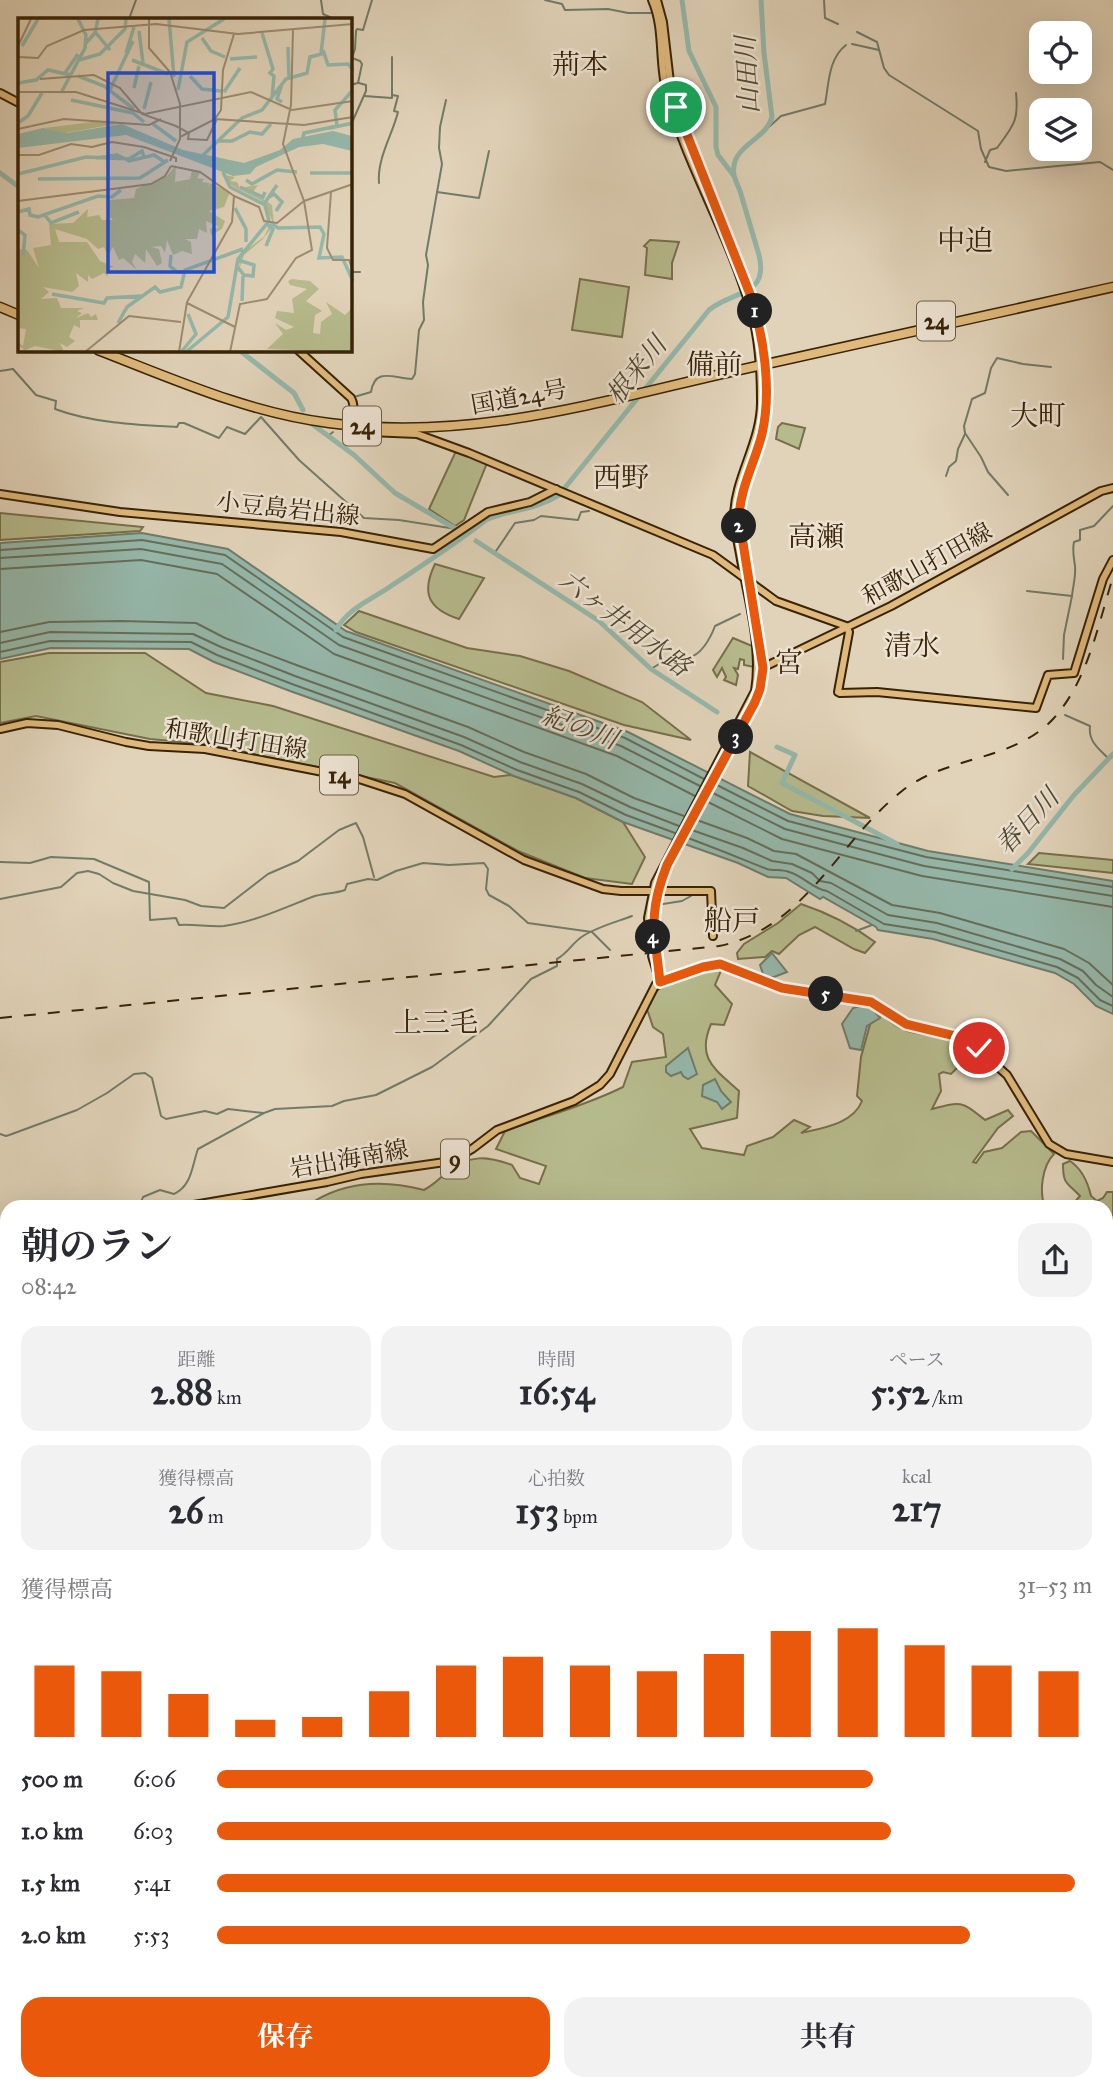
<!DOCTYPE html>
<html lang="ja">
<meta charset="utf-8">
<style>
:root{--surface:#fff;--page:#f2f2f3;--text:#2b2b33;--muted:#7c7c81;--accent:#ea580c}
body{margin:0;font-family:"IM FELL Great Primer","Noto Serif JP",serif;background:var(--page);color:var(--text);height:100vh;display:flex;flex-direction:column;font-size:26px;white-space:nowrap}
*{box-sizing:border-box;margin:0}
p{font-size:23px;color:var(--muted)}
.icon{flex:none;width:38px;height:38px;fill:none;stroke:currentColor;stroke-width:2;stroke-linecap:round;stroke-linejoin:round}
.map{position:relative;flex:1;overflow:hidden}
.side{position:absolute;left:0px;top:1200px;width:1113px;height:891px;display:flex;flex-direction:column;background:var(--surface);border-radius:21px 21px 0 0;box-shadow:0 7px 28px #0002}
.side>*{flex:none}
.buttons{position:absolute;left:1029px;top:21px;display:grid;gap:14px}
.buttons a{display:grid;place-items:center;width:63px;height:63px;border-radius:14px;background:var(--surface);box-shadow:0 7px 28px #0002;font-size:35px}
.pin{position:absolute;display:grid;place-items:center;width:60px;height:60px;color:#fff;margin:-30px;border:4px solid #fff;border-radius:50%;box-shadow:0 2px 7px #0007}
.km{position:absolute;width:35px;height:35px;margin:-18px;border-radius:50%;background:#222;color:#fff;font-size:19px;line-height:35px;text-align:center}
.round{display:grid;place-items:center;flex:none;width:74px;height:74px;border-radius:21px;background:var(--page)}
.summary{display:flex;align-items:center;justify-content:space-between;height:119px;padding:0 21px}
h1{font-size:38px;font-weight:700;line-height:52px}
.stats{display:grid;grid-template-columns:repeat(3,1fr);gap:10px;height:119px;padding:7px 21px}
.stats div{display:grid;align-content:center;border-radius:18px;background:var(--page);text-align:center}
.stats b{font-size:35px;font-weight:700}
.stats small{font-size:19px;font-weight:400}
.stats p{font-size:19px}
.chart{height:196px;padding:14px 21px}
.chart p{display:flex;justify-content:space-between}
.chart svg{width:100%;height:126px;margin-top:7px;stroke:var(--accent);stroke-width:6}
.primary-button{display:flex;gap:14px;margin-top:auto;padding:14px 21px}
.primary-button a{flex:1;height:80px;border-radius:21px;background:var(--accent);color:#fff;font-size:28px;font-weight:700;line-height:80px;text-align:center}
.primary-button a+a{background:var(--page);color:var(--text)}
ul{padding:0 21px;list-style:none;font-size:23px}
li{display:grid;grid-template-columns:112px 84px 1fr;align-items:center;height:52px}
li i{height:18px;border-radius:9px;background:var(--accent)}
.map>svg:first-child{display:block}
.green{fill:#b6bb8d;stroke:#776f4a;stroke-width:2}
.water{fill:#95b8ab;stroke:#707c69;stroke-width:2}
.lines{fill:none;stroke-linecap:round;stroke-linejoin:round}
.shore{stroke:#666e59;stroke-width:2}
.stream{stroke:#707c69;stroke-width:2}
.river{stroke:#95b8ab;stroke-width:5}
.major-casing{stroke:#382307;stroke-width:10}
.highway-casing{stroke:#382307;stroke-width:11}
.major{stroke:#e0ba7c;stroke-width:6}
.highway{stroke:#e0ba7c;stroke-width:8}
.rail{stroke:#382307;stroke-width:2;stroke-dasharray:12 12;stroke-linecap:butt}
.major-bridge-casing{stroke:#382307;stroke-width:10;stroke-linecap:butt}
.major-bridge{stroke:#e0ba7c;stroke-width:6}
.route-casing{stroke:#fff;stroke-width:14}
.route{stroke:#ea580c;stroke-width:9}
.labels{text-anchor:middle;stroke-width:5;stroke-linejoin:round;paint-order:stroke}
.shield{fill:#ece2d2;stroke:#6e5c44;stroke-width:2}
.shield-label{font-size:23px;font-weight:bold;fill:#382307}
.street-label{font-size:24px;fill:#382307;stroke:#ece2d2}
.water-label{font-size:26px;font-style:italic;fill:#4f4830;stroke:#ece2d2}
.quarter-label{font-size:28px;fill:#382307;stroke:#ece2d2}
.inset-river{fill:none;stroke:#95b8ab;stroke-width:3.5}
.inset-road{fill:none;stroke:#9d8d72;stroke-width:2}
.view{fill:#1d4ed8;fill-opacity:0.15;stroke:#1d4ed8;stroke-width:3.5}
.inset-edge{fill:none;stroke:#382307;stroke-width:3.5}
</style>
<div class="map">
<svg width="1113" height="2090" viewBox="0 0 1113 2090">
<rect width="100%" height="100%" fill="#e1d3b9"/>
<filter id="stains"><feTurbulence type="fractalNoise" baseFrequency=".00286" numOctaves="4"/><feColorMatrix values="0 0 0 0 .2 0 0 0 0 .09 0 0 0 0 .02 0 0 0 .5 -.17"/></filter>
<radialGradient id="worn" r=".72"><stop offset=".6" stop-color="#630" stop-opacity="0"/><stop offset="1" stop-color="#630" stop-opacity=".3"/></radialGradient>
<g class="green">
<path d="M650 240 679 242 672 263V279L645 275 647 248 644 246Z"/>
<path d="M580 279 629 287 622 337 572 330Z"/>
<path d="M782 423 805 428 799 449 776 439 778 427Z"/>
<path d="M456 451 487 463 464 520 455 526 429 509Z"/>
<path d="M0 513 143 527 140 531 0 540Z"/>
<path d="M435 564 484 578 459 619C428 609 421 593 435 564Z"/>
<path d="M359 611 467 648 520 656 569 671 642 702 691 740 624 725 356 632 344 625Z"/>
<path d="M733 638 752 646 754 667 744 665V660L740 659 738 669 734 668 738 675 736 685 724 680 726 677 722 668 717 677 713 670Z"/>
<path d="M49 653H145L206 693 273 706 494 777 511 775 576 798 623 822 645 857 632 884 585 878 518 851 395 783 204 744 150 739 36 716 0 723V662Z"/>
<path d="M750 752 870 818 823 816 792 811 748 786Z"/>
<path d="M1039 853 1113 860V873L1028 864Z"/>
<path d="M801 904C828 913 852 925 875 942L865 953 854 949 815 927 799 935 779 954 772 951 765 957 738 959 737 953 744 944 778 923Z"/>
<path d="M722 968 715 985 732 1004 724 1025 711 1024C696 1059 715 1069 739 1091L737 1118 690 1129 702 1148 744 1155 747 1146 773 1137 794 1120 810 1127 801 1133C822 1128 853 1124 862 1101L857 1096 861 1057 871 1021 882 1015C889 1021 896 1027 905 1030 926 1038 954 1031 966 1054L964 1061 951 1074 943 1072 939 1074 941 1091 932 1109C962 1101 961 1101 985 1120L1008 1110 1013 1116 998 1128 973 1162 976 1163 984 1152 1002 1148 1021 1132 1031 1131 1054 1154C1042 1166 1039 1192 1045 1207L304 1208C341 1181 381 1179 424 1190 435 1184 438 1180 447 1172 470 1154 487 1156 512 1165L520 1178 539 1184 546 1166 496 1149 505 1131C545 1116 585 1106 623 1087L632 1062 666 1057 663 1034 653 1027 647 1009 655 991 698 970Z"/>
<path d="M1070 1161C1082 1169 1088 1183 1091 1196L1097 1201 1103 1198 1107 1192H1113V1440L1106 1441V1208L1052 1207 1056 1201 1074 1203 1080 1196C1067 1182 1063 1185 1063 1164Z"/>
<path d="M7 1362V1434L0 1432V1403L3 1397C0 1384 1 1374 7 1362Z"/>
<path d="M1106 1484H1113V1570L1106 1563Z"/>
<path d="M7 1564V1915L0 1921V1568Z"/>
<rect x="1106" y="1639" width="7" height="64"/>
<path d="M60 2084H151L147 2090H56Z"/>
</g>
<g class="water">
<path d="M142 533 228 549 346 631 628 732 790 814 928 851 1113 881V1014L1096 1006 1074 984 1055 973 933 939 878 930 876 927 823 897 820 899 786 878 768 877 738 863 623 822 576 798 514 776 459 751 290 691 214 662 189 649 51 648 0 659V543Z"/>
<path d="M772 953 787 972 774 977H764L760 965Z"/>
<path d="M868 1004 880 1018 867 1026 861 1050 850 1048 842 1024 853 1008Z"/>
<path d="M688 1048 697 1074 688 1079 683 1076 681 1072 671 1076 666 1072V1066Z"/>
<path d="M715 1079 721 1091 731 1102 722 1109 717 1102 702 1096 703 1085Z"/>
</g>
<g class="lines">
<g class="shore">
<path d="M0 550 142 540 225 555 343 637 625 738 704 779"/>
<path d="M0 558 141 549 222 564 339 645 621 746 700 786"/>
<path d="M0 569 141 560 217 574 334 654 617 756 695 796"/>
<path d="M0 632 49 622 121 621 196 623 225 638 299 666 468 727 524 752 586 774 634 798 684 816"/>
<path d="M0 643 50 632 193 634 221 647 295 676 464 737 520 762 582 784 630 807 679 826"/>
<path d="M0 652 50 641 191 642 217 655 292 684 461 745 517 770 579 792 626 815 675 833"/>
<path d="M713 783 788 821 926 857 1113 887"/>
<path d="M709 791 785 829 924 866 1113 896"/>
<path d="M704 800 782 839 922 876 1113 907"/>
<path d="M694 819 747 838 774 851 796 854 892 905 940 913 1064 949 1089 963 1113 985"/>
<path d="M689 829 743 848 772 861 792 864 812 873 820 881 831 883 888 915 937 923 1060 959 1083 971 1096 985 1113 997"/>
<path d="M685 837C713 847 739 858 767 869 774 871 782 869 789 872 804 876 812 889 827 891L884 924 935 932 1057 967 1078 978 1100 1000 1113 1006"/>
</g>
<g class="stream">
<path d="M321 0 323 14 334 19"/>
<path d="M545 0 562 4 565 10 608 9 628 13H653"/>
<path d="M824 0 825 18 838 24"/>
<path d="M129 19 136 0"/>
<path d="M857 32 877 42 884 68 889 75 978 131 981 149 989 167 1006 171 1100 162 1113 170"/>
<path d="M852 44 879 50"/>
<path d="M350 85 358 83 362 64 360 61 352 58 355 49 356 31 357 29 363 30 372 0"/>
<path d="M364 96 392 98V57"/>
<path d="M350 127 366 91V85L359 83"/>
<path d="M769 127 781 116 825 104C829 84 828 59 846 45"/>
<path d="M985 162 990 150 997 148C1013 126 1019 121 1016 93"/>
<path d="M379 183C377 158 392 136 398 112L394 111 398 96 392 95"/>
<path d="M17 185 19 183"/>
<path d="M437 192 479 198 489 151"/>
<path d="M350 272H360"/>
<path d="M0 371 13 369 36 395 56 401 55 409C92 423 138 425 177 427L179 423H184L219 438 227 427 245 434 261 417 299 460 364 518 399 520 456 529"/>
<path d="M354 397 371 392C375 367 393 378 412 379L415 374 419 330 424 320 423 302 428 265 426 255 442 164 439 148 440 127 446 100"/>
<path d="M347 416 351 409"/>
<path d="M328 436 333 432"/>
<path d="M946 476 949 467 956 461 958 449 965 434"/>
<path d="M1008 495 988 472 981 457 965 433 964 426 972 399 985 393 991 368 997 358 1023 364 1051 367"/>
<path d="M494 554 515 523 534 520 541 516 578 520 581 512 589 511"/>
<path d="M1027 591 1072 596 1064 635 1063 659"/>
<path d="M1072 596C1073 586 1076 576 1075 566 1074 557 1072 552 1074 542L1080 540V530L1094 526 1113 506"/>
<path d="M651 669 675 654C679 655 683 657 687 657 700 658 711 637 715 626L740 614"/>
<path d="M1065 715 1090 726C1088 741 1098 748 1109 759"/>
<path d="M0 862 30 863 51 857 94 859 149 882 150 920 176 918 179 925C194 924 209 927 224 926 254 922 284 908 312 897 322 893 334 894 345 890L347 884 368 879 377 880 396 871 423 863 449 865 484 863 488 869 486 889 489 895 509 906 528 923 592 932 610 950"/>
<path d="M0 899 61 887 77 873 88 871 99 874 113 883 133 891 185 900 201 906 224 908 268 874 298 861 339 830 356 823 363 837 374 877"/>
<path d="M663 904 682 901 691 896"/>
<path d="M856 931 872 925"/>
<path d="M0 1134 6 1136 12 1134 77 1110 107 1093 134 1074 145 1073 152 1078 161 1116 166 1119 205 1111 217 1114 228 1109 263 1113"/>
<path d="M139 1208 143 1197 160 1190 174 1194C192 1186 192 1165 198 1149L264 1113 275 1109 332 1106 344 1101 376 1095 432 1067 488 1026 531 979 557 966V959C568 953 573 942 583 936 597 927 616 922 632 916"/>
<path d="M0 1308 7 1309"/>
<path d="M1106 1968 1113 1964"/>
<path d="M718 2084 720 2090"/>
<path d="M763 2084 768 2090"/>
<path d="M738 2090 750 2084"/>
<path d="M789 2090 797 2085"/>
</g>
<g class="river">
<path d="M0 173 19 187"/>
<path d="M734 176C729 145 765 142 772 117L764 53 761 0"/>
<path d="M239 350 294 393 303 410"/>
<path d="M312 424 354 455 395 493 456 529"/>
<path d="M476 541 599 621 651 669 717 712"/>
<path d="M336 630C348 608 371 600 391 586 423 565 455 544 486 520 511 509 533 511 559 495L709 310C733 290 769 297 759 255L740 191 734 176 718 155 716 147V107L689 51 682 0"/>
<path d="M777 747 795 755 782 783 897 844"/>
<path d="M1012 869 1028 853 1074 795 1113 754"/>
<path d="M1106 1953 1113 1946"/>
<path d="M797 2090 798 2084"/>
</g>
<g class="major-casing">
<g id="major">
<path d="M657 0 663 22 672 99 720 218"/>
<path d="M0 93 19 103"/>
<path d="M728 237 750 294 757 319"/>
<path d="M298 350 351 398C358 410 349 427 357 437L369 432 417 434 469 453 713 555 776 601 846 626 849 632 838 692 840 693 877 692 1036 708 1048 675 1074 673 1103 579 1113 560"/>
<path d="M753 460C763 431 766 406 764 375"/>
<path d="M0 494 120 512 341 532 433 549 488 512 530 502 556 489"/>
<path d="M741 535 739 509 749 471"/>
<path d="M753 601 763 668 757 697"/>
<path d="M762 668 891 606 1101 491 1113 488"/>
<path d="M0 729 27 723 58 725 126 742 149 746 205 749 359 779 405 794 524 860 603 889 621 891H711L713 936"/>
<path d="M653 935 654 906 665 871"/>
<path d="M651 948 648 918 655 883 755 691C762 648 749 603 741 560 739 547 735 532 734 518 734 477 762 442 761 400 761 371 759 339 751 311 730 236 688 168 667 94 658 63 665 30 652 0"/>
<path d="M652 956 660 982"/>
<path d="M176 1208 327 1182 361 1174 452 1161 472 1149 497 1130 574 1101 600 1085 610 1074 656 984 672 977 703 967 720 965 782 988 871 1001 907 1024 950 1033 969 1041 1007 1075 1049 1144 1066 1154 1113 1162"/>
<path d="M0 1236 7 1235"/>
<path d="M1106 1864 1113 1852"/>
<path d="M996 2090 999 2084"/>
</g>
</g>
<g class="highway-casing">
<g id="highway">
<path d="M0 307 19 315"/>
<path d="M98 350C173 379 249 413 329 423 481 443 616 396 762 365 879 340 996 313 1113 287"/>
</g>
</g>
<use href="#major" class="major"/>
<use href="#highway" class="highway"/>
<path class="rail" d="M0 1018 719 946C805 929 839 840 902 791 947 755 1014 762 1054 718 1088 680 1098 625 1113 577"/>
<g class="major-bridge-casing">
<path id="major-bridge" d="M654 947 656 956"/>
</g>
<use href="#major-bridge" class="major-bridge"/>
</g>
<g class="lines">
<g class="route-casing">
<path id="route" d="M676 107 750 294C764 336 772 391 762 434 755 462 740 488 739 518L763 668 760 689 755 702 667 865C647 916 655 932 660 982L703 967 720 964 782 988 871 1002 906 1024 960 1037 979 1048"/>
</g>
<use href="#route" class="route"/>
</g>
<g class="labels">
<g class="shield">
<rect x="917" y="301.5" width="38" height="39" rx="5"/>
<rect x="343" y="406.5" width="38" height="39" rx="5"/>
<rect x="320" y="755.5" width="38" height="39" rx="5"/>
<rect x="441" y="1139.5" width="28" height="39" rx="5"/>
</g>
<g class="shield-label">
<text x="936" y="329">24</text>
<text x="362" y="434">24</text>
<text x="339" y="783">14</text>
<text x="455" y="1167">9</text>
</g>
<g class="street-label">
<text transform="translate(519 397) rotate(-10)" y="8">国道24号</text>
<text transform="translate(288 509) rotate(6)" y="8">小豆島岩出線</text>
<text transform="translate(927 564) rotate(-29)" y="8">和歌山打田線</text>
<text transform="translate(236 739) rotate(9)" y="8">和歌山打田線</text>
<text transform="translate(349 1159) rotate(-10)" y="8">岩出海南線</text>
</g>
<g class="water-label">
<text transform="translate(747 75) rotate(-93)" y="9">山田川</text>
<text transform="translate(636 370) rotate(-51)" y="9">根来川</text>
<text transform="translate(625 623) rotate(37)" y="9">六ヶ井用水路</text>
<text transform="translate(580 727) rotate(20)" y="9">紀の川</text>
<text transform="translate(1027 821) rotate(-47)" y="9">春日川</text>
</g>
<g class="quarter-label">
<text x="580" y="74">荊本</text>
<text x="965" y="250">中迫</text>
<text x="714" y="374">備前</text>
<text x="1038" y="425">大町</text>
<text x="621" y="487">西野</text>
<text x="816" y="546">高瀬</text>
<text x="912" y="655">清水</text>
<text x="789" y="672">宮</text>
<text x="732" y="930">船戸</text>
<text x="436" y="1032">上三毛</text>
</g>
</g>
<g transform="translate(18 18)">
<rect width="334" height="334" fill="#e1d3b9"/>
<path d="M83 103 103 105 47 115 26 110ZM158 147 157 164 172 161 174 152 182 155 179 160 186 161 184 164 191 165 190 170 192 165 212 174 206 189 191 193 207 203 204 211 193 217 192 211 201 209 188 203 189 215 181 211 179 221H167L173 224 174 236 164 233 155 237 149 222 147 235 143 228 133 229 141 231 144 245 139 248 128 231 127 245 117 236 114 244 119 252 105 240 101 242 95 229 90 238 86 229 80 231 69 221 37 211 41 224H69L82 243 96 249 88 250 90 259 86 255 74 261 70 257V264L58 255 61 268 54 274 25 269 31 274 23 281 39 280 43 290H66L59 293 64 295 58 300 70 295 73 299 78 296 80 302H62V310L56 307 51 319 57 323 49 329 42 325 46 334 17 328 3 334 6 331 0 328V324L5 328 8 311 0 310V231L9 232 21 250 15 230 33 227 31 206 55 205 70 191 69 199 81 197 84 202H95L90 197 92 182 116 180 118 171 149 158ZM206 157 217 159 212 163 219 164 222 170 240 167 235 174 254 187 256 207 268 210 255 208 245 221 226 237 221 252 222 236 246 219 254 202 244 183 213 167ZM274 261 292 263 301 271 288 283 304 293 297 297 295 315 302 316 303 304 314 296 308 284 327 297 334 290V334L249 331 265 316 257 305 268 312 276 309 257 300 259 293 276 295 274 281 289 271 272 267 270 263Z" fill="#b6bb8d"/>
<path d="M104 106 165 132 226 145 262 132 275 121 315 113 334 118V133L305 126 281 129 238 149 232 156 215 158 108 117 0 130V116L25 110 49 115Z" fill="#95b8ab"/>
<path class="inset-river" d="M151 1 156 59M121 13 125 45M78 15 92 32M244 15 255 51 252 55 256 58 254 80M184 20 193 33 207 39M68 25 77 15 80 1M4 28 20 1M270 29 271 60M305 32 310 47 330 46 335 52M108 35 116 9M212 41 239 39M61 42 82 36 107 11 108 1M114 42 150 56M47 55 60 36M60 58 86 68 116 91M172 58 184 71 203 73M0 65 18 62 30 52 53 57M116 70 121 48M92 72 115 23M160 72 169 24 206 1M206 74 222 50M43 75 67 30 68 17 60 1M53 82 115 95 126 104M264 84 259 81 264 66M126 91 133 64M0 105 10 98 24 75M135 106 158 123M312 110 335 105M199 123H214L232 114 244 116 253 106M284 123 286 115 319 108 317 92 335 72M183 139 224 100 244 92 268 61 289 55 292 39 303 36 307 1M78 140 99 137 111 143 136 137 148 145M292 155H335M0 156 68 139 111 141 124 133 126 139M20 161 122 160 150 142M228 162 234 166 259 152 279 154M222 169 245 179 247 174M251 179 256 176 264 184 258 193M246 186 259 167M217 190 228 211V224M0 194 11 191 12 197 20 199 80 178 94 179 103 172M26 196 33 205 61 194M253 205 260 210 302 209 306 216 301 240 324 239 335 263M0 212 7 217 5 237M248 228 255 211 250 207M153 237 152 248 159 254H166M218 247 226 257 235 258 236 247 220 242M34 276 86 285 89 280 123 278M224 283 225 258M100 305 109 289 137 269 142 274 163 269 167 252 225 231M164 333 178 316 170 296M168 334 210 299 220 241 251 203 247 187 212 169 205 154"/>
<path class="inset-road" d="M131 1V30L152 54 162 86V121L152 143M0 28 13 1M0 39 20 40 29 28 66 12 138 6 220 16 335 6M22 61 76 57 102 70 124 96 158 108 171 115 170 121 189 122 199 101M0 74H58L127 96 233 74 274 92 335 83M197 101 203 92 205 52 216 16M0 111 46 101 131 107 143 101M162 119 197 101 286 107 335 99M0 137H21L53 126 74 129 94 124 126 129 158 140V144M153 148 182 154 216 178 214 204 169 284 161 334M313 174 309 230 315 242H331L335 253M216 178 241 189 246 203 259 205 286 183 265 126 273 87 275 12M0 183 133 166 147 158 153 148M169 285 217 309M67 334 111 298 163 304M212 334 222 286 249 281 278 240 294 232 286 183 335 166"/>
<path class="view" d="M90 55H196V254H90Z"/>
<rect width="334" height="334" class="inset-edge"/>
</g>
<rect width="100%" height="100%" filter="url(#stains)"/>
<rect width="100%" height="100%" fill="url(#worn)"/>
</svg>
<div class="buttons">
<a><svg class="icon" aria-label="locate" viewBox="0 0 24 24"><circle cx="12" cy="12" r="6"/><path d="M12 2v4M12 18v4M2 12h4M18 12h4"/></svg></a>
<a><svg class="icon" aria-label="layers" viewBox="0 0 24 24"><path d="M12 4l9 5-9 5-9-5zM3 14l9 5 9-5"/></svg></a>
</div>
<div class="pin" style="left:676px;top:107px;background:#1e9e55"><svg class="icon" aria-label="arrive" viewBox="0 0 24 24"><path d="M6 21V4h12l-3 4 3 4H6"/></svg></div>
<div class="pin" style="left:979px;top:1048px;background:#d93025"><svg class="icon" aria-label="check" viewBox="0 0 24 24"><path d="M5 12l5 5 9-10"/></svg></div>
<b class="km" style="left:755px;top:311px">1</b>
<b class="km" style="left:739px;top:526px">2</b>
<b class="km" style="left:736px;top:737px">3</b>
<b class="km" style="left:653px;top:937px">4</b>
<b class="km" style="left:826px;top:994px">5</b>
<section class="side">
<div class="summary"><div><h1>朝のラン</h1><p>08:42</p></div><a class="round"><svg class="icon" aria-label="share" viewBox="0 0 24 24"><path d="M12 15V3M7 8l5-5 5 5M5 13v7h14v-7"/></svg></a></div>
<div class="stats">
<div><p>距離</p><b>2.88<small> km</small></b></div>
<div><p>時間</p><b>16:54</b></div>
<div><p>ペース</p><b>5:52<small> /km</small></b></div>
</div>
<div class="stats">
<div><p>獲得標高</p><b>26<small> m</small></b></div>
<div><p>心拍数</p><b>153<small> bpm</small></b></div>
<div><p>kcal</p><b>217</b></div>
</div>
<div class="chart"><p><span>獲得標高</span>31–53 m</p>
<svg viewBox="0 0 160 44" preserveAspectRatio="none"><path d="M5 44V19M15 44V21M25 44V29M35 44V38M45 44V37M55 44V28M65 44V19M75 44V16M85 44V19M95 44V21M105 44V15M115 44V7M125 44V6M135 44V12M145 44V19M155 44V21"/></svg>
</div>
<ul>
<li><b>500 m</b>6:06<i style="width:75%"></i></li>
<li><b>1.0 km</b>6:03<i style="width:77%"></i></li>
<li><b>1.5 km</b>5:41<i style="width:98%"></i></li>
<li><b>2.0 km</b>5:53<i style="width:86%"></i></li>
</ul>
<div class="primary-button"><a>保存</a><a>共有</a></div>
</section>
</div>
